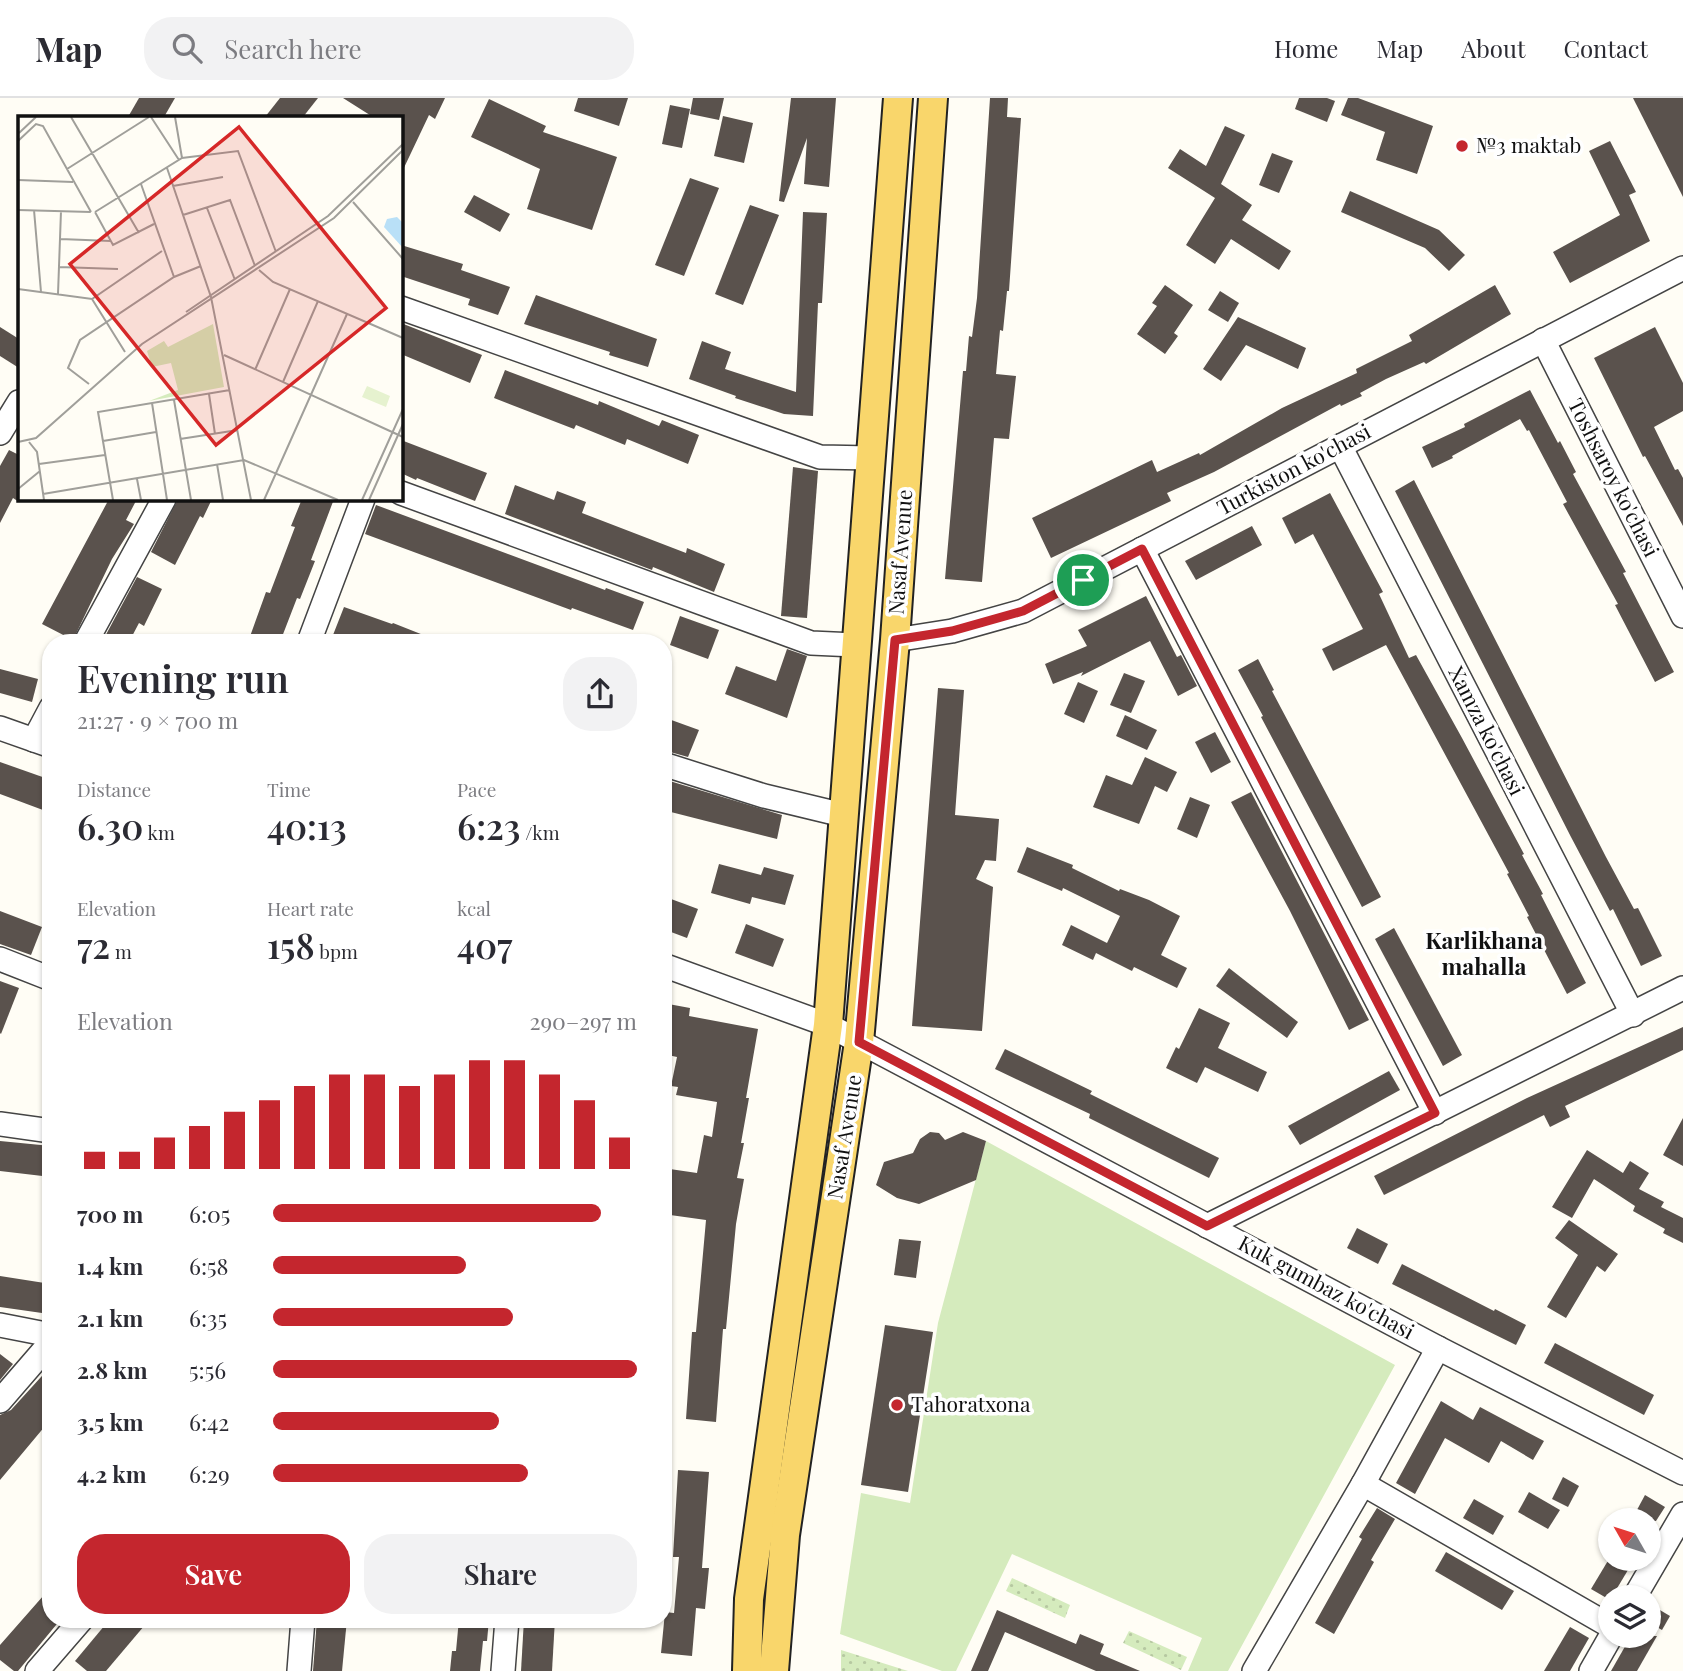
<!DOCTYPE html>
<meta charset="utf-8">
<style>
:root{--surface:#fff;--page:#f2f2f3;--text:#2b2b33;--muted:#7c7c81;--line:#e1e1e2;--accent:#c4262e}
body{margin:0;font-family:"Playfair Display",serif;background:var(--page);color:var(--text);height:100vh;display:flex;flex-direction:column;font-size:26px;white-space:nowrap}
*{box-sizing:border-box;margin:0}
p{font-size:23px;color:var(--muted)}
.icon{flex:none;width:38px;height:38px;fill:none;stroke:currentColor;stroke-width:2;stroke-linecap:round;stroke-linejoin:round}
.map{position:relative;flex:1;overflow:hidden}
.details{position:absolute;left:42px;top:536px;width:630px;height:994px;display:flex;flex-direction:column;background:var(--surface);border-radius:28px;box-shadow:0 2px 5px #0004}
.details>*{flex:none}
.needle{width:46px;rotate:309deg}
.controls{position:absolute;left:1598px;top:1410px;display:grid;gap:14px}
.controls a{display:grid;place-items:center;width:63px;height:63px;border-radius:50%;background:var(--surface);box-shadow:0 2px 5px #0004;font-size:35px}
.pin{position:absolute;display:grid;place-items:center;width:60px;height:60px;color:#fff;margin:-30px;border:4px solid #fff;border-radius:50%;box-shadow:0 2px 7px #0007}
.round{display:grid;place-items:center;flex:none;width:74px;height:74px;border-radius:28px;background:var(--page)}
.overview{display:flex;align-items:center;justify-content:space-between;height:119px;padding:0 35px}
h1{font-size:38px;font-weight:600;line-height:52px}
.stats{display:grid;grid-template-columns:repeat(3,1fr);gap:10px;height:119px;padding:7px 35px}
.stats div{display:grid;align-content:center}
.stats b{font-size:35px;font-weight:600}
.stats small{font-size:19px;font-weight:400}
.stats p{font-size:19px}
.chart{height:196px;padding:14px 35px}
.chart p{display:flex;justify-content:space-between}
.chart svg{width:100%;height:126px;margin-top:7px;stroke:var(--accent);stroke-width:6}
.primary-button{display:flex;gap:14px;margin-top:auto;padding:14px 35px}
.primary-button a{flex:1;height:80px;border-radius:28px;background:var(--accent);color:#fff;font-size:28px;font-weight:600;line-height:80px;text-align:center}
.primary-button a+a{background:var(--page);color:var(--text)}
ul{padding:0 35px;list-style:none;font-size:23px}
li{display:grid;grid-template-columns:112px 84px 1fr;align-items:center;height:52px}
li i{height:18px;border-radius:9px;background:var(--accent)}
header{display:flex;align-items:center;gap:42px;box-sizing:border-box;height:98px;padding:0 35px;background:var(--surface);border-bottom:2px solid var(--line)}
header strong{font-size:33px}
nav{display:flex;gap:38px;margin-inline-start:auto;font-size:24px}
.search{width:490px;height:63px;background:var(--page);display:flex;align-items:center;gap:18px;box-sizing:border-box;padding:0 24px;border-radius:28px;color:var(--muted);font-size:26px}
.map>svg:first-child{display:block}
.grass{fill:url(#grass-dots)}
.park{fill:#d5ebbd}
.building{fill:#5a524d}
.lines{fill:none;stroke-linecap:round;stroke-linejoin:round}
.minor-casing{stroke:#444;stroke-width:26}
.major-casing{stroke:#222;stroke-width:32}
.minor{stroke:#fff;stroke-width:23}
.major{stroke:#f9d66b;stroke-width:28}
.route-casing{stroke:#fff;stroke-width:14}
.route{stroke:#c4262e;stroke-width:9}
.poi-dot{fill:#c4262e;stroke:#fff;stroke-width:2.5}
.labels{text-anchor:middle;stroke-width:7;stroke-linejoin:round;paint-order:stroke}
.poi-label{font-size:21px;fill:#111;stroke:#fff;text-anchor:start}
.street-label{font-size:21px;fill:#111;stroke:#fff}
.neighbourhood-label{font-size:23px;font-weight:bold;fill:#111;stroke:#fff}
.inset-road{fill:none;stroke:#a09f9a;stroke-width:2}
.view{fill:#d62828;fill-opacity:0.15;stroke:#d62828;stroke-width:3.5}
.inset-edge{fill:none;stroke:#111;stroke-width:3.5}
</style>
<header>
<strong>Map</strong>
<div class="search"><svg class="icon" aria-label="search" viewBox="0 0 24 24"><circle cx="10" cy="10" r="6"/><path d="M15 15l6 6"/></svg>Search here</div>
<nav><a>Home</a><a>Map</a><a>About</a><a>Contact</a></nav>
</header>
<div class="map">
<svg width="1683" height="1573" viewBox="0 0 1683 1573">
<defs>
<pattern id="grass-dots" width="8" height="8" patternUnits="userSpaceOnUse" patternTransform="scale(1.75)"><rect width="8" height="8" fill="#d5ebbd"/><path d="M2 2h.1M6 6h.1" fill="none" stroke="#b6c8a1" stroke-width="1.8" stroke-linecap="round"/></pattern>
</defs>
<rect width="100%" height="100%" fill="#fffdf5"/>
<g class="grass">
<path d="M1012 1480 1070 1507 1065 1520 1006 1493Z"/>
<path d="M1129 1533 1187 1559 1181 1572 1123 1545Z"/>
<path d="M841 1552 908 1573H841Z"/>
</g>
<path class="park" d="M986 1043 1395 1267 1228 1573H1188L1202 1540 1012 1456 956 1573H942L840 1536 861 1395 910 1405 938 1225Z"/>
<g class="building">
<path d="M139 0H175L164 19H128Z"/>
<path d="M280 0H318L303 19H265Z"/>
<path d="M343 0H445L435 21 429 17 401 76V19H373Z"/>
<path d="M578 0H628L619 28 574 13Z"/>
<path d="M693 0H724L719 22 690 16Z"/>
<path d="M791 0H836L829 89 804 86 807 40 784 104 779 103Z"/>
<path d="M990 0H1008L1007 19 1021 20 1009 193H1007L1003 233 1000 232 996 276 1016 278 1009 341 994 340 982 484 945 481 963 273H966L969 238 972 239 977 200Z"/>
<path d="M1299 0H1327L1335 3 1327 24 1295 11Z"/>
<path d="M1348 0H1358L1433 28 1417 76 1376 62 1385 34 1341 17Z"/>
<path d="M1633 0H1683V99Z"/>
<path d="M489 1 546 28 543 34 617 59 592 132 527 111 540 71 471 39Z"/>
<path d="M670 7 690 11 682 50 662 46Z"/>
<path d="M723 18 753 25 744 65 714 58Z"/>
<path d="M1225 28 1245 37 1221 86 1252 107 1242 122 1291 153 1279 172 1231 141 1215 166 1186 147 1215 100 1168 70 1180 51 1206 68Z"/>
<path d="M1610 43 1636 94 1629 97 1650 143 1570 185 1553 154 1620 117 1589 53Z"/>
<path d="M1272 55 1293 63 1279 95 1259 87Z"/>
<path d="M690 80 719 90 684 178 655 167Z"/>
<path d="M1350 93 1439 132 1465 157 1449 173 1425 150 1341 114Z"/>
<path d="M474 97 510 116 500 134 464 114Z"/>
<path d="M750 107 779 117 743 207 715 196Z"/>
<path d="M803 114 827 115 822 205H818L813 318 784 316 735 300 736 298 689 281 702 243 731 254 725 271 796 294Z"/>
<path d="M401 147 463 166 461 172 510 189 498 217 468 207 470 201 401 178Z"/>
<path d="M1165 187 1193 207 1174 235 1178 238 1165 256 1137 236 1157 208 1152 205Z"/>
<path d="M1495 187 1511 216 1426 266 1424 264 1386 281 1360 295 1362 298 1341 308 1340 306 1214 374 1167 395 1171 403 1051 460 1032 420 1152 362 1157 374 1199 355 1200 357 1282 310 1357 275 1356 271 1412 243 1409 237Z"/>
<path d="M1220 193 1239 205 1228 224 1208 212Z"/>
<path d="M536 197 657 241 648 269 609 257 610 254 524 226Z"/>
<path d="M1238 219 1306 250 1298 271 1246 247 1221 283 1203 271Z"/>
<path d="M401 225 482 257 470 285 401 256Z"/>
<path d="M0 229 19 241V270L0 258Z"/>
<path d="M1655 229 1683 285V313L1654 329 1675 372 1678 371 1683 380V428L1645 358 1643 359 1594 260Z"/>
<path d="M505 272 598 307 599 303 659 328 662 322 699 337 688 366 627 341 625 347 576 327 574 331 494 300Z"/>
<path d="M1530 292 1558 345 1560 343 1576 374 1573 376 1626 474 1623 475 1674 574 1655 584 1615 507 1618 506 1563 406 1567 404 1529 332 1527 333 1520 321 1452 358 1453 360 1432 370 1422 349 1465 329 1464 326Z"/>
<path d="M401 342 487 375 475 403 417 380 416 382 401 375Z"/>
<path d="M9 352 19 357V404L13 400 0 425V368Z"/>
<path d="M793 369 818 373 807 520 781 518Z"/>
<path d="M1414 382 1606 759 1634 811 1638 810 1662 858 1641 868 1613 811 1610 813 1571 739 1395 393Z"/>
<path d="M515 387 554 402 557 393 586 404 582 415 686 455 687 450 725 466 714 494 653 469 652 472 505 416Z"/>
<path d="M1330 395 1383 494 1379 496 1409 560 1416 557 1462 640 1524 756 1522 757 1543 796 1541 797 1586 885 1567 896 1527 819 1529 818 1507 776 1509 775 1386 547 1333 573 1322 551 1363 531 1313 436 1295 446 1282 420Z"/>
<path d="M109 401H137L126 422 134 426 112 461 73 542 42 526Z"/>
<path d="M178 401H212L203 420 200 418 175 467 151 454Z"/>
<path d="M302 401H334L311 462 315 463 300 501 297 500 280 544H248L266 494 270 495 295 429 291 428Z"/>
<path d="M376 407 605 492 606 490 644 504 633 532 572 510 571 512 365 436Z"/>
<path d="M1252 428 1262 447 1196 482 1185 463Z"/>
<path d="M137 479 162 491 144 528 139 525 129 544H102Z"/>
<path d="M1146 498 1177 559 1181 557 1197 588 1178 598 1150 543 1081 578 1083 574 1053 586 1045 566 1087 548 1078 532Z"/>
<path d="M344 509 392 526 393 525 441 544H352L333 537Z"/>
<path d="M680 518 719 532 708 561 670 547Z"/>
<path d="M787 551 807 558 787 620 725 596 736 568 776 583Z"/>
<path d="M1258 561 1274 592 1272 593 1381 799 1362 809 1261 619 1263 618 1238 572Z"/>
<path d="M0 571 38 581 32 604 0 595Z"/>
<path d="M1124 575 1145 583 1131 615 1110 607Z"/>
<path d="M1078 584 1098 593 1084 625 1064 616Z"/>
<path d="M938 590 964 592 955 717 999 721 996 763 985 762 976 781 993 789 982 933 912 928Z"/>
<path d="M1125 617 1157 632 1147 652 1116 638Z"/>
<path d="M663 619 699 632 688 659 663 652Z"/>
<path d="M1215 634 1231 664 1211 675 1195 644Z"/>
<path d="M1145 659 1177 674 1167 694 1155 688 1139 726 1093 709 1106 677 1132 687Z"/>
<path d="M0 664 51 682V715L0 696Z"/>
<path d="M663 681 782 717 777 741 663 712Z"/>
<path d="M1251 694 1369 922 1349 932 1290 813 1231 704Z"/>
<path d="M1190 699 1210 707 1197 740 1177 731Z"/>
<path d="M1027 749 1073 767 1072 770 1119 793 1120 791 1149 802 1180 818 1161 857 1187 870 1177 890 1134 869 1132 873 1096 855 1093 862 1062 847 1071 827 1107 845 1120 818 1063 790 1062 793 1017 774Z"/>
<path d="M719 766 761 777 764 769 794 777 785 807 752 799 750 806 711 795Z"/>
<path d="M663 798 698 811 687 840 663 831Z"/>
<path d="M0 813 42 829 31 857 0 846Z"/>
<path d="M746 826 784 841 773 869 735 855Z"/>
<path d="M1394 830 1462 957 1443 968 1375 841Z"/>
<path d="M1229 870 1298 924 1287 940 1216 888Z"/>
<path d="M0 883 19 890 1 936 0 935Z"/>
<path d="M663 905 690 910 689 918 758 931 746 1000H749L741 1045H744L737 1080 744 1081 736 1126 726 1231H723L716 1324 686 1321 692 1234H696L706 1122 663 1116V1070L697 1075 704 1037 712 1039 717 1004 676 997 678 989 671 988 677 959 663 956Z"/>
<path d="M1199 910 1230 925 1218 950 1267 974 1258 994 1205 969 1197 985 1166 970 1176 949 1179 951Z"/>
<path d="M1683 929V952L1565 1008 1570 1019 1550 1029 1544 1017 1384 1097 1374 1078 1527 1000Z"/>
<path d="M1005 951 1092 993 1090 996 1219 1060 1209 1080 1089 1020 1090 1016 995 971Z"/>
<path d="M1389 973 1400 992 1300 1047 1288 1028Z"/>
<path d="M1683 1020V1068L1663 1057Z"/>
<path d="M930 1034 939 1035 945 1042 963 1034 986 1043 976 1082 919 1106 897 1100 876 1087 884 1064 913 1055 920 1041Z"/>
<path d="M0 1043 51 1048V1079L0 1073Z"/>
<path d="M1587 1052 1623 1075 1630 1063 1649 1075 1639 1091 1664 1104 1661 1109 1683 1120V1145L1663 1135 1665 1131 1633 1113 1635 1108 1594 1081 1572 1120 1552 1109Z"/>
<path d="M1569 1122 1618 1156 1605 1174 1597 1168 1566 1220 1547 1209 1578 1157 1555 1140Z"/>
<path d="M1357 1130 1388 1146 1378 1166 1347 1150Z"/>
<path d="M899 1141 921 1143 916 1180 894 1177Z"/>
<path d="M1402 1166 1494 1213 1495 1211 1526 1227 1516 1247 1392 1186Z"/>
<path d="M0 1178 51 1186 49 1216 0 1209Z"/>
<path d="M885 1227 933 1234 908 1394 861 1387Z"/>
<path d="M1555 1245 1654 1297 1644 1317 1544 1265Z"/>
<path d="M0 1256 13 1266 0 1282Z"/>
<path d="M51 1268V1321L0 1382V1317L11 1312Z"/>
<path d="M1441 1303 1473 1322 1480 1309 1544 1343 1533 1362 1501 1343 1489 1365 1445 1340 1415 1396 1396 1385Z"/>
<path d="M678 1372 709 1374 702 1470H709L705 1511 696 1510 692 1558 661 1555 665 1514 674 1515 679 1459H673Z"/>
<path d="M1563 1379 1579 1388 1568 1409 1552 1401Z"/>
<path d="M1529 1394 1560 1412 1548 1431 1518 1414Z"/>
<path d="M1645 1397 1665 1409 1656 1423H1631Z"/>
<path d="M1474 1401 1504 1418 1493 1437 1463 1420Z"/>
<path d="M1377 1410 1395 1421 1371 1462 1374 1464 1334 1536 1315 1525 1362 1441 1359 1439Z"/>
<path d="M1446 1454 1514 1493 1502 1512 1435 1473Z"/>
<path d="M1609 1461 1628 1472 1610 1502 1591 1491Z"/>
<path d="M51 1489V1521H61L18 1573H14L0 1562V1547Z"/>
<path d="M1648 1505 1670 1518 1662 1532 1648 1524Z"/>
<path d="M997 1512 1076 1546 1080 1536 1104 1546 1100 1556 1140 1573H1096L1005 1534 988 1573H971Z"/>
<path d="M110 1521H150L106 1573H87L75 1563Z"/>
<path d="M317 1521H347L342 1573H313Z"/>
<path d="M459 1521H489L487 1543H483L480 1573H450L452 1553H456Z"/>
<path d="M524 1521H555L552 1573H521Z"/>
<path d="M1570 1529 1589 1540 1570 1573H1544Z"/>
<path d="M1631 1538H1657L1637 1573H1611Z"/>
</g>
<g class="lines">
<g class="minor-casing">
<g id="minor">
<path d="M401 210 820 359 872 360"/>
<path d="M1543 242 1683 518"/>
<path d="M0 335 19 304"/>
<path d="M1340 348 1633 917"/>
<path d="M401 395 811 545 855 547"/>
<path d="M1142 451 1435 1015"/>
<path d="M895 542 952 533 1023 513 1683 170"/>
<path d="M86 544 164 401"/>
<path d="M309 544 363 401"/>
<path d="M0 630 51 648"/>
<path d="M34 642 51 610"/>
<path d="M663 666 764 698 843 717"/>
<path d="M0 861 51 881"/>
<path d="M663 867 828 927 1438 1250 1683 1375"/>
<path d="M0 1026 51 1033"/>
<path d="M1207 1128 1683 890"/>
<path d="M0 1227 51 1237"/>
<path d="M0 1303 51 1244"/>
<path d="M1363 1386 1610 1528"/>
<path d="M1634 1500 1683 1416"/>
<path d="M37 1573 82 1521"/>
<path d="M299 1573 303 1521"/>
<path d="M503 1573 507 1521"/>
<path d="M1254 1573 1363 1386 1438 1250"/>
<path d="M1591 1573 1611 1538"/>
</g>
</g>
<g class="major-casing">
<g id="major">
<path d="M747 1573 749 1501 828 927 898 0"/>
<path d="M774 1573 785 1437 859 944 895 542 933 0"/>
</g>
</g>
<use href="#minor" class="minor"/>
<use href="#major" class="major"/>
</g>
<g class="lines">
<g class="route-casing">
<path id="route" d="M1142 451 1435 1015 1207 1128 859 944 895 542 952 533 1023 513Z"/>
</g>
<use href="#route" class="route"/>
</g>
<g class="poi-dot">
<circle cx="1462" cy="48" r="7"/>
<circle cx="897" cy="1307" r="7"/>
</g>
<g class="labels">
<g class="poi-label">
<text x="1476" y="55">№3 maktab</text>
<text x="911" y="1314">Tahoratxona</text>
</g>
<g class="street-label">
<text transform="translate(1294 372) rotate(-28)" y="7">Turkiston ko'chasi</text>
<text transform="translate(1613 380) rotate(63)" y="7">Toshsaroy ko'chasi</text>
<text transform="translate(901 454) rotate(-86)" y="7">Nasaf Avenue</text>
<text transform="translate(1486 633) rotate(63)" y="7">Xamza ko'chasi</text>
<text transform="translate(845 1039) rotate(-81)" y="7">Nasaf Avenue</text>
<text transform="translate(1326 1190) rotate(28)" y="7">Kuk gumbaz ko'chasi</text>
</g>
<g class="neighbourhood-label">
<text x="1484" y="851">Karlikhana<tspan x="1484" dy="26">mahalla</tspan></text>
</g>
</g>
<g transform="translate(18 18)">
<rect width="385" height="385" fill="#fffdf5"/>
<path d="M195 208 206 271 131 285 160 274 153 247 134 251 129 235 146 225 150 231Z" fill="#d5ebbd"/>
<path d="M349 270 372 280 368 291 344 281Z" fill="#e6f2cf"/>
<path d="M379 101 385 107V132L366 111 369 103Z" fill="#b9e0f7"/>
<path class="inset-road" d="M53 1 121 117M133 1 161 44M157 1 164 42M1 17 18 1M0 25 18 8 25 10 73 96M149 52 193 181 233 384M49 53 131 1M0 64 55 66M123 68 156 161M155 70 205 61M335 86 385 143M189 92 217 164M0 94 73 96M16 94 23 176M77 96 164 42 220 35 258 136M77 96 95 129 136 108M165 99 212 84 237 150M42 123 93 125M41 151 100 153M241 154 255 166 385 222M0 173 74 183 144 135M40 178 43 95M74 183 107 236M168 196 310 100 385 28M206 239 385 321M237 254 272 173M265 266 300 185M71 268 50 252 62 224 156 161 183 150M191 278 197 318M156 284 173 384M134 287 149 384M162 323 220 314M85 325 138 316M0 326 18 322 124 228 316 102 385 34M11 326 19 336 26 384M21 348 87 339M199 348 205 384M119 363 123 384M0 373 22 355M25 378 226 344 320 384M95 384 80 296 212 274M246 384 329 198M344 384 385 293M351 384 385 308"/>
<path class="view" d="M221 11 368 192 198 329 52 148Z"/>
<rect width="385" height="385" class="inset-edge"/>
</g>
</svg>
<div class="controls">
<a><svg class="needle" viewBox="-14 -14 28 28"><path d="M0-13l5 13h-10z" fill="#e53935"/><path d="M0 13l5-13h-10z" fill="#7c7c81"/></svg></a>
<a><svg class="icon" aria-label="layers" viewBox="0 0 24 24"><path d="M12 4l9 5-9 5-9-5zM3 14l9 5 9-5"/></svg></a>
</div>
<div class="pin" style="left:1083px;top:482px;background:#1e9e55"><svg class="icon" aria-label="arrive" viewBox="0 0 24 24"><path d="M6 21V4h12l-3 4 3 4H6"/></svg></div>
<section class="details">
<div class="overview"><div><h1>Evening run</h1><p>21:27 · 9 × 700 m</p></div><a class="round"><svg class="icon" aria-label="share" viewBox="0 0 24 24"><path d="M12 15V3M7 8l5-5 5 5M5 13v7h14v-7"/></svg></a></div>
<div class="stats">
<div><p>Distance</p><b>6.30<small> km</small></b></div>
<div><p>Time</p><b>40:13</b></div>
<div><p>Pace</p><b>6:23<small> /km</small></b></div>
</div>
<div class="stats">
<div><p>Elevation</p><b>72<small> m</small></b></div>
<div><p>Heart rate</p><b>158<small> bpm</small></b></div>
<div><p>kcal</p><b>407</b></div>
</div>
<div class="chart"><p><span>Elevation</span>290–297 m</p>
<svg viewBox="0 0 160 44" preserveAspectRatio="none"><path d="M5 44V38M15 44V38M25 44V33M35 44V29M45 44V24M55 44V20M65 44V15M75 44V11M85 44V11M95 44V15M105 44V11M115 44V6M125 44V6M135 44V11M145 44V20M155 44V33"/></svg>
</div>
<ul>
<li><b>700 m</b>6:05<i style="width:90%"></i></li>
<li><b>1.4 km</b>6:58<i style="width:53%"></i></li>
<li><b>2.1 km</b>6:35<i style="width:66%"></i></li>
<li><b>2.8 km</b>5:56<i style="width:100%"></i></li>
<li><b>3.5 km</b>6:42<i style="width:62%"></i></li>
<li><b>4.2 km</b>6:29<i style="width:70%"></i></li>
</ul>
<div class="primary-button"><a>Save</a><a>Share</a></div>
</section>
</div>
